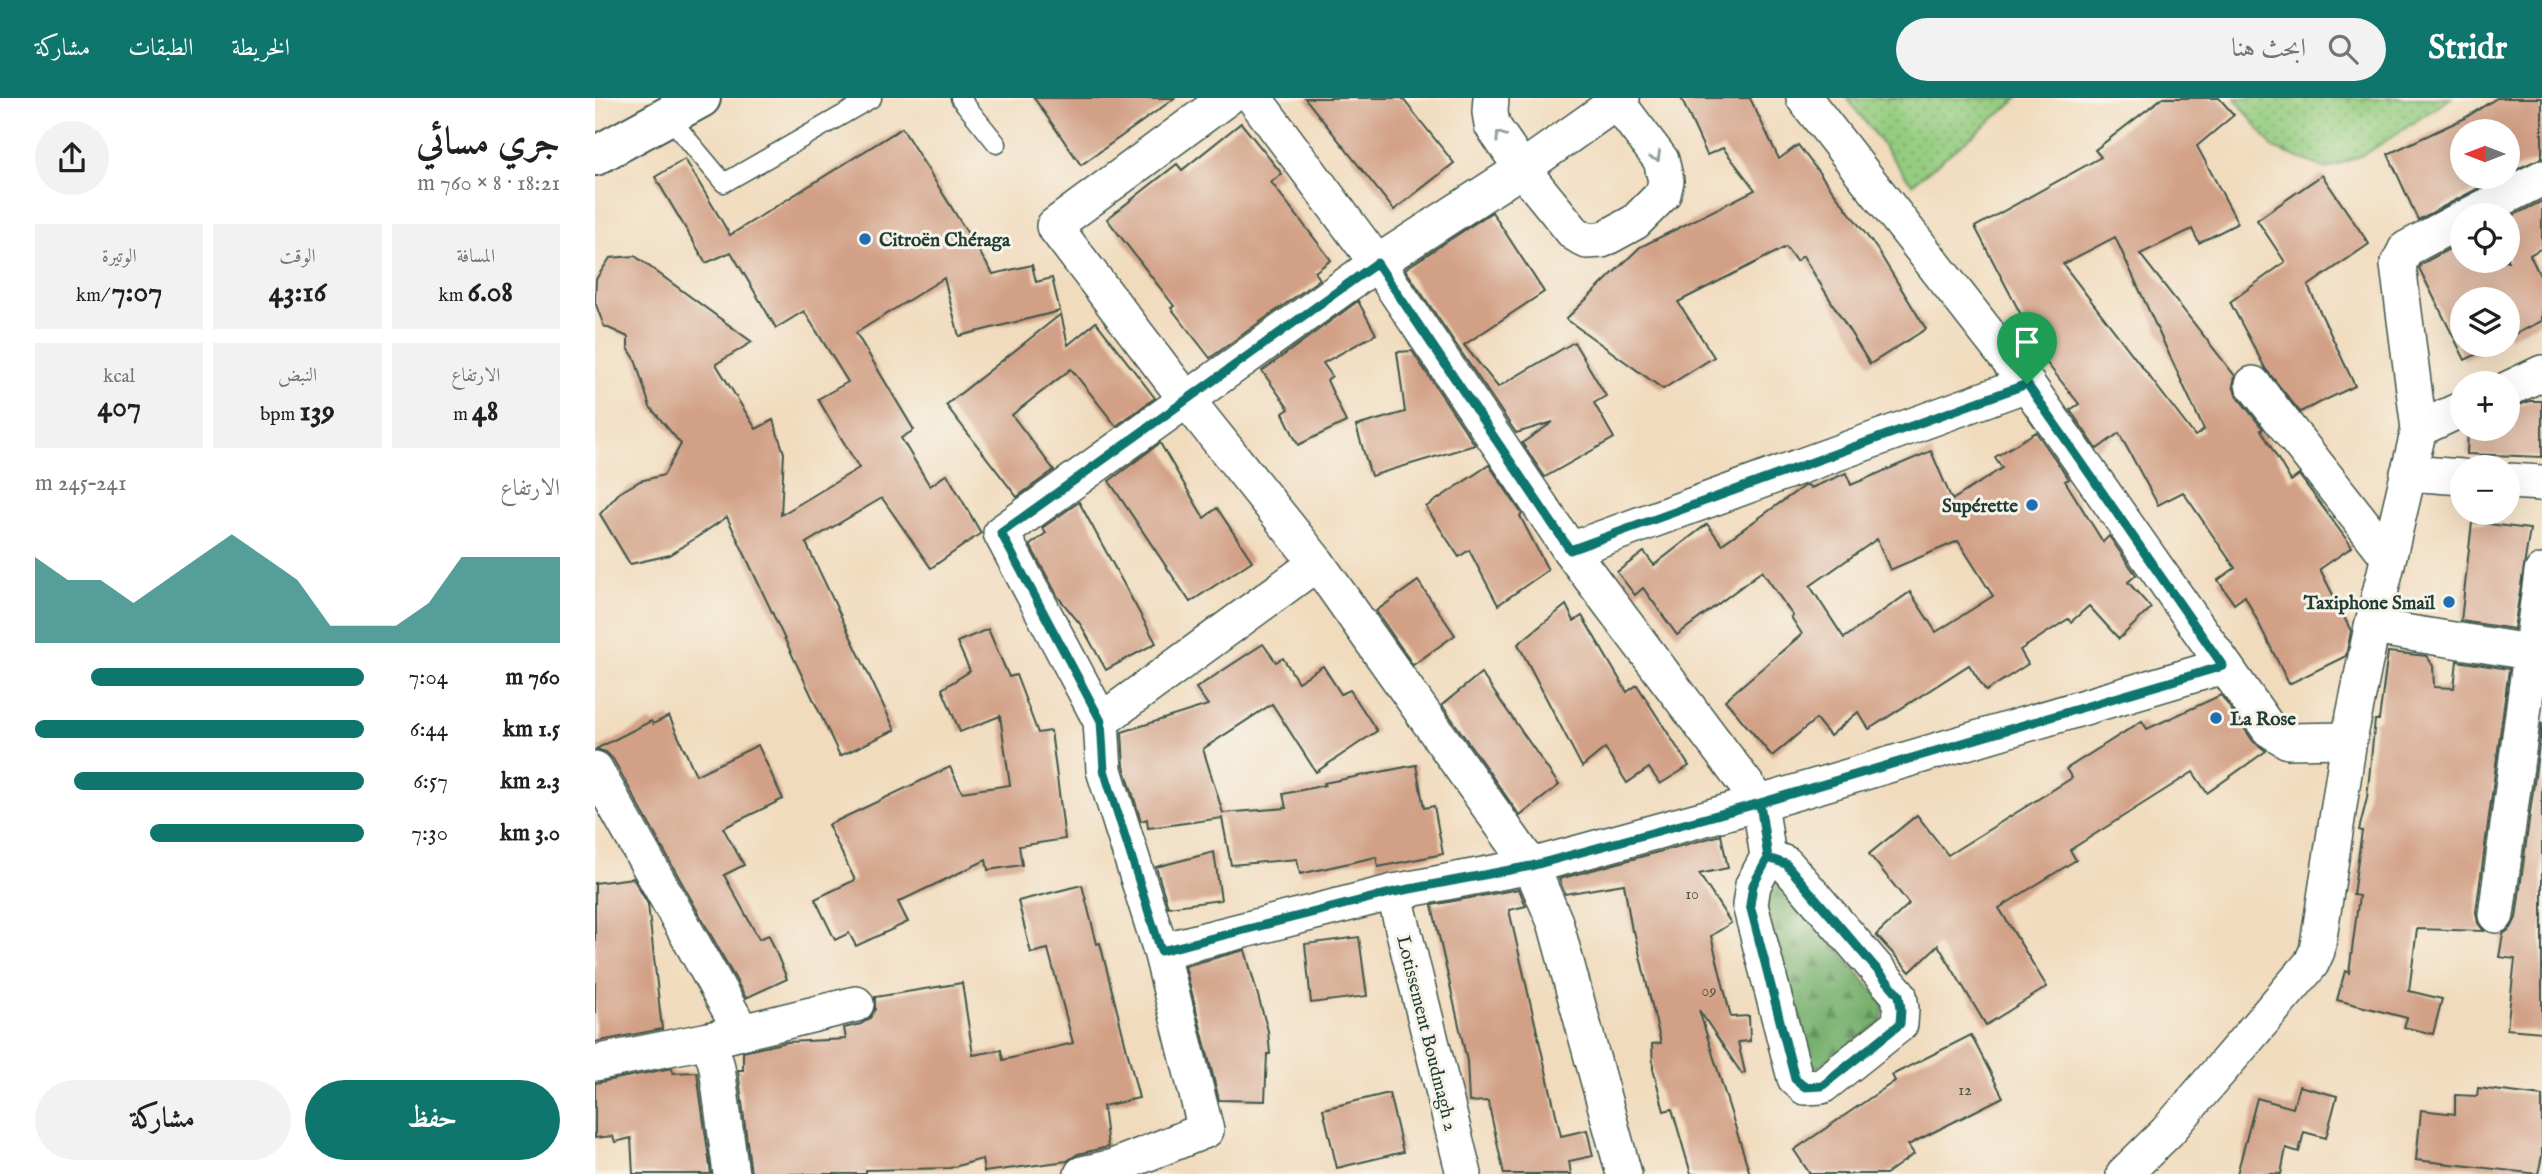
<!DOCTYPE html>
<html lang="ar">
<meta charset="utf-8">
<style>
:root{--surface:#fff;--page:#f2f2f2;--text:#202124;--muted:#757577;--accent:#0f766e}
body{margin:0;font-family:"IM FELL English",Amiri,serif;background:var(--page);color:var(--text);direction:rtl;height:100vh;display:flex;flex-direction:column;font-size:26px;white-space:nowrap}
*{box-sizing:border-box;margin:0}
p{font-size:23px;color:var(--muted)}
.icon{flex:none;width:38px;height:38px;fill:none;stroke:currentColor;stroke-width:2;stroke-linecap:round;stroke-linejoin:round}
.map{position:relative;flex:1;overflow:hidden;direction:ltr}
.details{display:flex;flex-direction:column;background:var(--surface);width:595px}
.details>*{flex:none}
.needle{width:46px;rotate:270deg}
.controls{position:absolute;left:1855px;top:21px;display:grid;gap:14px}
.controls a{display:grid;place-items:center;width:70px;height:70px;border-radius:50%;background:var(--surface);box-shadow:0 7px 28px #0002;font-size:35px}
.pin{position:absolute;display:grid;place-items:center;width:60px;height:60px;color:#fff;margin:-72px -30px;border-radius:50% 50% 50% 0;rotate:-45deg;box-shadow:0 0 7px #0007}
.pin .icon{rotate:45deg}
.round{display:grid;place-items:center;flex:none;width:74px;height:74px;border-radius:37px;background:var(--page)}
.overview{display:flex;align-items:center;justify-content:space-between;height:119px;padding:0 35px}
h1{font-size:38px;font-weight:700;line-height:52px}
.metrics{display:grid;grid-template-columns:repeat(3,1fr);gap:10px;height:119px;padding:7px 35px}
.metrics div{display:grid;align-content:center;border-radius:0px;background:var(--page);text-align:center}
.metrics b{font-size:30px;font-weight:700}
.metrics small{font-size:19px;font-weight:400}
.metrics p{font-size:19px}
.chart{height:196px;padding:14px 35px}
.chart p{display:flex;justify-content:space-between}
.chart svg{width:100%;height:126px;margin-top:7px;fill:var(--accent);opacity:.7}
.primary-button{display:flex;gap:14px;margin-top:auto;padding:14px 35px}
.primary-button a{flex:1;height:80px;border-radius:42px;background:var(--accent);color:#fff;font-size:28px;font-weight:700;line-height:80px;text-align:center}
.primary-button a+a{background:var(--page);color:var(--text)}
ul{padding:0 35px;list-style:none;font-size:23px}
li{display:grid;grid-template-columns:112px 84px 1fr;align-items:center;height:52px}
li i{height:18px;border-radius:9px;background:var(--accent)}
header{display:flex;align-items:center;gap:42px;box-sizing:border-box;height:98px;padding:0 35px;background:var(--accent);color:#fff}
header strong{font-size:33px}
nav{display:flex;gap:38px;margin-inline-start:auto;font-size:24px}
.search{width:490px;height:63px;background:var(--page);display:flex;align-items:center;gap:18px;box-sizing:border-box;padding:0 24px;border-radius:38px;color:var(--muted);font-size:26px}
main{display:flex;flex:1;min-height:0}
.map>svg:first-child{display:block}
.grass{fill:url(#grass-dots);stroke:#5a845a;stroke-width:2}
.forest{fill:url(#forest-firs);stroke:#4b7651;stroke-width:2}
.building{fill:#d2a086;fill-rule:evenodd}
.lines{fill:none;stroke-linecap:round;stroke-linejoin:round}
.service-casing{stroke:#3e5549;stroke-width:21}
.minor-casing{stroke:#3e5549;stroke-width:38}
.primary-casing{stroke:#3e5549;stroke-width:42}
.service{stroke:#fff;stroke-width:18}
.minor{stroke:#fff;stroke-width:35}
.primary{stroke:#fff;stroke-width:38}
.oneway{stroke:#8f9e9a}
.route-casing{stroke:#fff;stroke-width:14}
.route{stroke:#0f766e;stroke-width:9}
.poi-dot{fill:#1f6fb2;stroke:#f7f3e8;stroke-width:2.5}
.labels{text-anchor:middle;stroke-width:6;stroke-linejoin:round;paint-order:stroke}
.number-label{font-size:16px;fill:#4c5648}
.poi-label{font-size:19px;font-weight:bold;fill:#1f3d34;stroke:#f7f3e8;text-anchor:start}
.street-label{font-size:19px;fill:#1f3d34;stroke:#f7f3e8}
</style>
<header>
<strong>Stridr</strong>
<div class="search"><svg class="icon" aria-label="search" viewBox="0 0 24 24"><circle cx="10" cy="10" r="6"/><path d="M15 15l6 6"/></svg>ابحث هنا</div>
<nav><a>الخريطة</a><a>الطبقات</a><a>مشاركة</a></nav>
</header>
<main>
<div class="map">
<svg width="1947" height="1076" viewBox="0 0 1947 1076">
<defs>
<pattern id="grass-dots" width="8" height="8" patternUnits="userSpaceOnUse" patternTransform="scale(1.75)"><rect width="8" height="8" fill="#94cc7f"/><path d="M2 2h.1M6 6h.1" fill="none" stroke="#78a769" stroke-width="1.8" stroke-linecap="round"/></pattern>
<pattern id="forest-firs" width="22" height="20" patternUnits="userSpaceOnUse" patternTransform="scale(1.75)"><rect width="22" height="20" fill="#77b06e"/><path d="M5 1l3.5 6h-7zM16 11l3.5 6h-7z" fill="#61905b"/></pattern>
</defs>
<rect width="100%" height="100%" fill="#f7f3e8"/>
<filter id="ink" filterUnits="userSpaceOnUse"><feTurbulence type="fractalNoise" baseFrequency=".0143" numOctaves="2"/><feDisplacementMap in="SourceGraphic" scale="14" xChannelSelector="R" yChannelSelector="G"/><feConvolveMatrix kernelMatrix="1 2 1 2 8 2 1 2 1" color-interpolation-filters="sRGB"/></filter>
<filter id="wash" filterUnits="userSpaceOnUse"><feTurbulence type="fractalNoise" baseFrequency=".00686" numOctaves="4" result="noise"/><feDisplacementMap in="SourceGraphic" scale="28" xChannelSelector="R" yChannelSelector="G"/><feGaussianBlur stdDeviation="1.57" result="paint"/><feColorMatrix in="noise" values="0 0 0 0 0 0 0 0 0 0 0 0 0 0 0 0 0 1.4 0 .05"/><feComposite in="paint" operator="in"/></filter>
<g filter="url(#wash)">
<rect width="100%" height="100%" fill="#f1dbbd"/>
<g class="grass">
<path d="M1252 0H1424L1317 86Z"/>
<path d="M1640 0H1856L1772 55 1732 71 1678 50Z"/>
</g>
<path class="forest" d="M1184 783 1289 905 1287 923 1223 969 1213 970 1169 800 1171 788Z"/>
<g id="blocks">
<g class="building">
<path d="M439 0H580L486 67Z"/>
<path d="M710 0H807L859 65 799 112Z"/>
<path d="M1086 0H1155L1184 61 1203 47 1282 151 1331 231 1275 266 1208 158 1201 163 1191 149 1083 204 1119 259 1068 291 971 221 1045 149 1160 92 1128 50 1112 57Z"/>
<path d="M1567 0H1624L1639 17 1602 48 1643 125 1604 145 1597 131 1545 156 1640 278 1638 288 1642 298 1668 331 1666 332 1696 383 1704 377 1757 449 1725 471 1756 533 1751 558 1694 586 1650 498 1639 506 1623 482 1640 470 1588 394 1563 407 1524 335 1502 351 1475 312 1484 306 1429 236 1434 232 1380 129 1506 59 1500 52ZM1520 139 1609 332 1600 338 1468 166Z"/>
<path d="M1902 0H1947V60L1913 75V33H1867V79H1905L1823 122 1793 56 1868 21Z"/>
<path d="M646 25 687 76 676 84 736 162 720 174 725 181 615 260 576 210 579 208 512 121 582 66 587 72Z"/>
<path d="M307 30 398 176 437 167 441 184 457 180 465 213 364 238 349 180 261 235 319 332 306 340 335 388 352 376 386 435 336 470 287 400 211 445 300 632 245 658 132 419 75 457 35 466 5 416 24 395 45 383 69 377 86 346 55 309 40 261 33 250V239L9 228 0 204 1 181 15 160 40 158 157 244 121 266 161 331 178 322 189 355 186 417 264 370 223 301 253 284 209 213 181 230 136 154 111 165 60 79 90 61 135 137Z"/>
<path d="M1727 77 1774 146 1713 188 1760 288 1705 314 1670 270 1635 204 1690 164 1662 122Z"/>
<path d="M1947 103V150L1935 157 1947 182V223L1913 240V201H1867V247H1900L1870 262 1824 170 1826 166 1867 144V163H1913V120Z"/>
<path d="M897 114 949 194 869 247 903 289 979 244 1011 298 999 305 1019 340 950 379 927 345 958 324 921 335 810 171Z"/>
<path d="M763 203 781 236 728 265 737 278 732 282 751 324 703 347 688 315 694 311 667 273Z"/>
<path d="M466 216 473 247 501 224 560 300 521 328 476 271 417 317 459 372 422 399 351 307Z"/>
<path d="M817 253 880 347 776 378 761 328 810 314 802 254Z"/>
<path d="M1935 303H1947V359L1872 356 1873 331H1913V311Z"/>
<path d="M1441 334 1474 381 1470 383 1508 444 1514 438 1541 477 1533 484 1556 510 1524 541 1494 508 1476 524 1473 521 1425 552 1433 566 1391 593 1374 567 1274 631 1263 614 1235 638 1221 621 1177 658 1130 602 1207 536 1196 519 1198 518 1167 473 1082 537 1048 490 1040 497 1022 474 1049 454 1059 467 1112 426 1127 446 1209 388 1213 387 1216 390 1251 375 1256 387 1336 353 1357 402 1407 370 1400 359ZM1282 441 1295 472 1363 443 1398 498 1341 534 1315 494 1249 540 1215 488Z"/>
<path d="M565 345 609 420 622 410 657 463 595 504 514 383Z"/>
<path d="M894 367 927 416 925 418 953 472 903 507 874 452 864 459 831 409Z"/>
<path d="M484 404 561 545 511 572 486 527 463 499 435 447 451 435 447 430Z"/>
<path d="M1877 424 1935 431 1919 531 1866 523Z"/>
<path d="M823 483 860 537 818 567 781 513Z"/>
<path d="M971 507 979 523 987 518 1032 594 1042 587 1094 668 1065 686 1054 670 1032 685 1010 650 987 669 923 546Z"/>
<path d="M393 531 414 579 421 577 443 635 456 633 470 741 424 748 427 767 393 772 391 762 303 804 313 824 261 848 254 835 240 842 220 801 260 782 233 727 355 669 367 694 415 687 405 618 365 634 347 591 375 573 362 544Z"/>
<path d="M668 546 681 564 688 560 703 584 728 568 746 596 755 592 782 633 721 674 677 606 608 651 628 715 691 710 688 696 730 687 729 685 821 667 829 710 839 708 848 756 783 769 781 759 705 776 702 761 636 767 627 720 553 730 552 721 546 723 529 668 527 634 613 607 601 590Z"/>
<path d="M1793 554 1832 558 1838 568 1839 589 1859 590 1862 563 1914 571 1881 814 1883 825 1889 833 1822 831 1814 893 1847 901 1838 936 1809 929 1812 920 1742 902 1750 873 1754 875 1764 798 1758 797 1767 733 1764 732 1772 700 1780 622H1784Z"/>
<path d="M886 575 964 687 925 718 847 607Z"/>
<path d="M1626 597 1658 643 1671 653 1612 695 1598 674 1475 752 1481 762 1404 810 1452 889 1391 927 1343 847 1315 874 1281 837 1314 806 1274 756 1322 717 1353 757 1477 680 1471 671 1547 623 1552 631Z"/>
<path d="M74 618 101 677 163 647 188 701 128 730 149 767 129 777 164 841 174 837 192 881 151 900 18 661 11 654 1 651 56 623 58 626Z"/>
<path d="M1947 625V934L1912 931 1920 861 1904 859 1908 836 1916 830 1921 820Z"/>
<path d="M1126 737 1133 770 1104 776 1136 825 1116 838 1136 919 1154 918 1155 943 1143 944 1150 974 1147 976 1104 912 1155 1076H1096L1077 1011 1069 1013 1058 971 1057 946 1066 945 1039 833H1037L1029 786 970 796 964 781Z"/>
<path d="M619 754 626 802 573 809 561 769Z"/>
<path d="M38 780 53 806 67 931 0 944V785Z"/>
<path d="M487 787 502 846 505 845 544 1000 508 1008 513 1049 483 1056 472 1063 389 1074 387 1061 355 1070 271 1072V1076H156L143 972H148V954L192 944 251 941 249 930 266 926 275 920 280 911V899L367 885 378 957 406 952 408 962 478 945 453 851 436 855 423 803Z"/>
<path d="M924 791 931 808 914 812 966 1038 992 1032 998 1058 974 1063 976 1076H909L893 1003 874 1004 872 963 837 807Z"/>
<path d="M764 839 772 898 716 905 710 846Z"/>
<path d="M650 852 673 933 675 956H672L670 1003 624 1002 590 868Z"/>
<path d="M1376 937 1408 999 1313 1047 1319 1056 1291 1076H1215L1199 1052 1300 983 1297 977Z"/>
<path d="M77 970 78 975 102 974 116 1076H38L36 1040 20 1044 18 1038 0 1040V985Z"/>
<path d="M1704 988 1742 998 1731 1040 1709 1034 1704 1054 1691 1050 1686 1076H1642L1662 1000 1698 1010Z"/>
<path d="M1883 990 1947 998V1058L1943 1076 1821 1062 1826 1012 1860 1016V997L1882 998Z"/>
<path d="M794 995 808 1054 742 1070 728 1011Z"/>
</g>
</g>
</g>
<g filter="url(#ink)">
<use href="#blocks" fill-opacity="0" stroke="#3e5549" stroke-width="2"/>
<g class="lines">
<g class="service-casing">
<g id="service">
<path d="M365 0 402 46"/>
<path d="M73 18 129 85 277 0"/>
</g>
</g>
<g class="minor-casing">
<g id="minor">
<path d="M632 0 459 128 591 301 722 465 936 768 960 824 1029 1076"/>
<path d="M659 0 782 165 975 452 1165 705 1173 759 1158 787 1155 807 1200 980 1210 989 1227 988 1305 926 1306 911 1304 897 1191 766 1173 759"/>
<path d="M896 0 895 14 897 27 927 71 979 135 992 143 1007 142 1040 124 1068 96 1071 83 1066 62 1019 0"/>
<path d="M1209 0 1432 286 1674 631 1693 643 1754 642"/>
<path d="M1875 117 1947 80"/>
<path d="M1658 286 1793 458"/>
<path d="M1913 291 1947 275"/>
<path d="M1824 331 1803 167 1811 151 1867 121"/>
<path d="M1813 375 1867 379"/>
<path d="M1913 383 1947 385"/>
<path d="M975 452 1432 286"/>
<path d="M1777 529 1824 331 1867 311"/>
<path d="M506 623 722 465"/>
<path d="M0 671 147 934"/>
<path d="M799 794 869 1076"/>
<path d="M1901 817 1947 474"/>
<path d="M566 853 509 672 506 623 406 435 782 165 927 71 1027 0"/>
<path d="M114 942 122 969 136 1076"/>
<path d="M0 965 114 942 261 906"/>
<path d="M487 1076 518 1069 611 1032 566 853 799 794 936 768 1165 705 1628 568"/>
<path d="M1529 1076 1572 1034 1716 866 1722 853 1754 642 1777 529 1947 556"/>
</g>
</g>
<g class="primary-casing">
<path id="primary" d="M0 58 106 0"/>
</g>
<use href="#service" class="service"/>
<use href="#minor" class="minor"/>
<use href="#primary" class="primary"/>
</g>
<defs><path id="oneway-chevron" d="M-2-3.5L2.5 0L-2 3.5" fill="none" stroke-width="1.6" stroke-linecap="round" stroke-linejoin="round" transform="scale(1.75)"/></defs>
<g class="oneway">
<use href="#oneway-chevron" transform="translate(905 38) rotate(-124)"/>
<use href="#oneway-chevron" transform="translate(1061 59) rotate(60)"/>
</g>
</g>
<g class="lines" filter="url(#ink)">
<g class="route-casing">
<path id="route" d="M1432 286 975 452 782 165 406 435 506 623 509 672 566 853 799 794 936 768 1165 705 1173 760 1158 787 1155 807 1200 981 1210 989 1227 988 1305 926 1306 911 1304 897 1191 766 1173 760 1165 705 1628 568 1432 286"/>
</g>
<use href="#route" class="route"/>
</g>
<g class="poi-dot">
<circle cx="270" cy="141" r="7"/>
<circle cx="1437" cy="407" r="7"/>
<circle cx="1854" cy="504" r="7"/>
<circle cx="1621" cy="620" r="7"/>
</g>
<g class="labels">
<g class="number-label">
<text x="1097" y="801">10</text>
<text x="1114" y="898">09</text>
<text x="1370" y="997">12</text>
</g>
<g class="poi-label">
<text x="284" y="148">Citroën Chéraga</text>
<text x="1423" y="414" text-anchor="end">Supérette</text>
<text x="1840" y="511" text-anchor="end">Taxiphone Smaïl</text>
<text x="1635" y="627">La Rose</text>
</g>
<g class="street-label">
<text transform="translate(833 935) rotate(76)" y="7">Lotissement Boudmagh 2</text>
</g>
</g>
</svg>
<div class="controls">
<a><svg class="needle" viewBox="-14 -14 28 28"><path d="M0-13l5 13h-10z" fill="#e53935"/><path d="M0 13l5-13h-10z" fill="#757577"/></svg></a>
<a><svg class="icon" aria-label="locate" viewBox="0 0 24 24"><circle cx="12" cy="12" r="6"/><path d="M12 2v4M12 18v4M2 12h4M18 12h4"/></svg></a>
<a><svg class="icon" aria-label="layers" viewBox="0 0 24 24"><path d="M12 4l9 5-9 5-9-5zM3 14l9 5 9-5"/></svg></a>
<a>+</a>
<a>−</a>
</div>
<div class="pin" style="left:1432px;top:286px;background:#1e9e55"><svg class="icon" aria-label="arrive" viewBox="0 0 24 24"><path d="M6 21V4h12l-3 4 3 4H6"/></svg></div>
</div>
<section class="details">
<div class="overview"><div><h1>جري مسائي</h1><p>18:21 · 8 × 760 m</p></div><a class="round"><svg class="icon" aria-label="share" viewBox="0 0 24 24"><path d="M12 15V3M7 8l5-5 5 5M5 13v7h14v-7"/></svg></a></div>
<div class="metrics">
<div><p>المسافة</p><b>6.08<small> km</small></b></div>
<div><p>الوقت</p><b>43:16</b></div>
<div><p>الوتيرة</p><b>7:07<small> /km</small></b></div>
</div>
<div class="metrics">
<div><p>الارتفاع</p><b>48<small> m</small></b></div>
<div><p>النبض</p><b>139<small> bpm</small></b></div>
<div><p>kcal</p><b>407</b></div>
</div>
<div class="chart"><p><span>الارتفاع</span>241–245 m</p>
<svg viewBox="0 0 160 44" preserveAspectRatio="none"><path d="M0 44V14L10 22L20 22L30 30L40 22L50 14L60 6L70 14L80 22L90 38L100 38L110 38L120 30L130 14L140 14L150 14L160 14V44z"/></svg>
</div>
<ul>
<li><b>760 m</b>7:04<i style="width:83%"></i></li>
<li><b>1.5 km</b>6:44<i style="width:100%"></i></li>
<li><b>2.3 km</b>6:57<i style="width:88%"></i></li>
<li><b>3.0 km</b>7:30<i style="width:65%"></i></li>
</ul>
<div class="primary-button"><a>حفظ</a><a>مشاركة</a></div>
</section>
</main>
